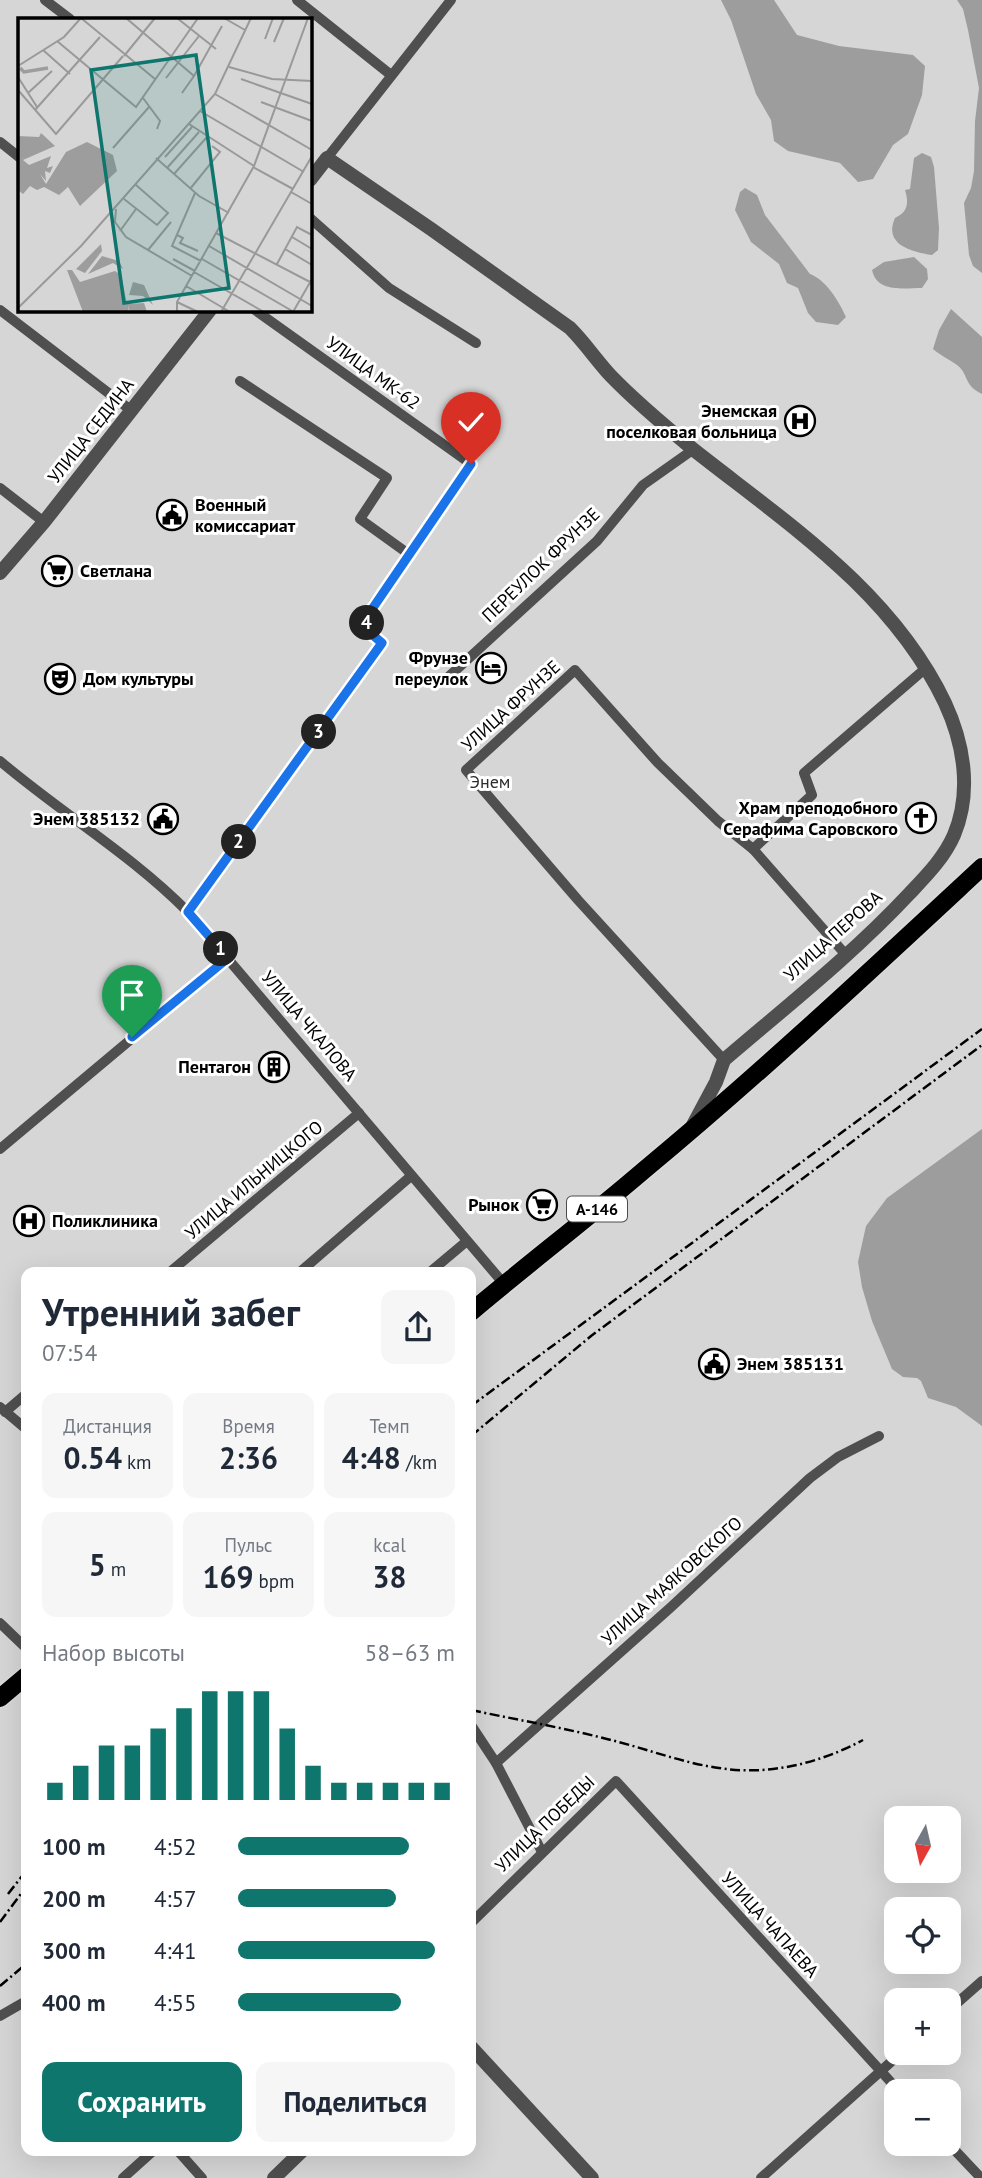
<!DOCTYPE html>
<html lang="ru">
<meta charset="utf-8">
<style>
:root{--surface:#fff;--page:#f6f6f7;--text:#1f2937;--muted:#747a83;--accent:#0f766e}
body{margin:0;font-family:"PT Sans",sans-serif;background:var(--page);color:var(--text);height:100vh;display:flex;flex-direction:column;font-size:26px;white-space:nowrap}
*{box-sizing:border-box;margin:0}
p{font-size:23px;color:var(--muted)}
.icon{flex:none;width:38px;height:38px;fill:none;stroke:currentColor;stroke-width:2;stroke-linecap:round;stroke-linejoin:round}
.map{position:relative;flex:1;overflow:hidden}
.drawer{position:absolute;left:21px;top:1267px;width:455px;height:889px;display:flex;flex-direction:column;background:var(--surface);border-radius:14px;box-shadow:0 7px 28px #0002}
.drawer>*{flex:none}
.needle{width:46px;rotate:188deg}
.controls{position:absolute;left:884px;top:1806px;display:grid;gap:14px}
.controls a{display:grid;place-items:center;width:77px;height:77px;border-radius:14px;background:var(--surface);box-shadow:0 7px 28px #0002;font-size:35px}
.pin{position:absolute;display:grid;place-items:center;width:60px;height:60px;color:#fff;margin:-72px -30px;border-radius:50% 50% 50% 0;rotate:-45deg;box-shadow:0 0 7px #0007}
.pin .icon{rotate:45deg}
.km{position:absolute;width:35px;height:35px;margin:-18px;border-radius:50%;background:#222;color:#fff;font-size:19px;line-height:35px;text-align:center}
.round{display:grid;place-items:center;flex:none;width:74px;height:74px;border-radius:14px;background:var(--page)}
.summary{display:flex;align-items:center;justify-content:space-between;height:119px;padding:0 21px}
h1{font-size:38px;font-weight:700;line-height:52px}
.stats{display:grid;grid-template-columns:repeat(3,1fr);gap:10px;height:119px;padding:7px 21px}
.stats div{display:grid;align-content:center;border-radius:14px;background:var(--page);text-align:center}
.stats b{font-size:30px;font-weight:700}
.stats small{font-size:19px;font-weight:400}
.stats p{font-size:19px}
.chart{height:196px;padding:14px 21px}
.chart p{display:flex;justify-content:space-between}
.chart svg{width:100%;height:126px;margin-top:7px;stroke:var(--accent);stroke-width:6}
.action{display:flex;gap:14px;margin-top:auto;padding:14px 21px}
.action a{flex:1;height:80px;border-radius:14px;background:var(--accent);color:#fff;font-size:28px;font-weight:700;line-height:80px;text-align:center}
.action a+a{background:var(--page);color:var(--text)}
ul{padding:0 21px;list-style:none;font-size:23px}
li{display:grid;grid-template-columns:112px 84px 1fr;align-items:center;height:52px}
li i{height:18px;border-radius:9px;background:var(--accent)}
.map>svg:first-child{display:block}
.green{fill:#d6d6d6;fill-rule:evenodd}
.water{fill:#9d9d9d}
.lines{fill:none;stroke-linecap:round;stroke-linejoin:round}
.trunk-casing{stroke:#dbdbdb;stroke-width:21}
.minor{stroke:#4f4f4f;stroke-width:10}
.tertiary{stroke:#4f4f4f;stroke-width:14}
.trunk{stroke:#000;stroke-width:18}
.rail{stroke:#000;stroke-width:2.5;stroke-dasharray:10 3.5 2 3.5;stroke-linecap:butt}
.route-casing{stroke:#fff;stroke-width:14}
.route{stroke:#1a73e8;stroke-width:9}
.labels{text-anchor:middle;stroke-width:6;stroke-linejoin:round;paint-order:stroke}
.shield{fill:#fff;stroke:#4c4c4c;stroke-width:2}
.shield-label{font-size:16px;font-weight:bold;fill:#000}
.street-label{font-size:18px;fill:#000;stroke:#fff}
.poi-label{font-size:18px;font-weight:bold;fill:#000;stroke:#fff;text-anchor:end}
.park-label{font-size:18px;fill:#2d2d2d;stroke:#fff}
.inset-river{fill:none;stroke:#9d9d9d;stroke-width:3.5}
.inset-road{fill:none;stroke:#999;stroke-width:2}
.view{fill:#0f766e;fill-opacity:0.15;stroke:#0f766e;stroke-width:3.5}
.inset-edge{fill:none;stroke:#000;stroke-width:3.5}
</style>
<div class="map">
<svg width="982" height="2178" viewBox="0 0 982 2178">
<rect width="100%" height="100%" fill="#fff"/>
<path class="green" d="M0 0H982V2178H0ZM19 19H310V310H19ZM26 1272H471V2151H26ZM896 1818H948V1871H896ZM896 1909H948V1962H896ZM896 2000H948V2053H896ZM896 2091H948V2144H896Z"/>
<g class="water">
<path d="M721 0H774L797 35 839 46 913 55 925 66 922 95 908 134 893 145 873 179 858 182 840 163 788 151 774 141 771 120 756 94 731 20Z"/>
<path d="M957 0H982V273L973 266 969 255 964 203 971 188 974 171 975 121 979 88 968 30 963 9Z"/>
<path d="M922 153 931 157 934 167 939 228 938 250 932 255C911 252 883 244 895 218 908 212 909 203 905 190L910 189 914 158Z"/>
<path d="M745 188 757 195 765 215 810 274C826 280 839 301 846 317L838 325 816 322 808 313 798 288 787 283 779 264 751 242 735 210 740 192Z"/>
<path d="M914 257 927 269 928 279 922 288C904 288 877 293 872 270L884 262Z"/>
<path d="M951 309 982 337V394C963 385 969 374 957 365 949 359 941 356 933 349L939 330Z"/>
<path d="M982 1129V1426L956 1407 928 1398 921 1381 917 1378 903 1377 892 1369 872 1321 862 1287 858 1262 866 1226 887 1198Z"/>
</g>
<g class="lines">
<g class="trunk-casing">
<g id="trunk">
<path d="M471 1312C528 1264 587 1219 643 1171 760 1074 871 970 982 867"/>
<path d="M0 1698 26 1676"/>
</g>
</g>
<g class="minor">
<path d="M45 0 70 19"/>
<path d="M297 0 391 75"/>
<path d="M0 142 19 157"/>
<path d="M327 158 451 0"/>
<path d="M310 218 389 288 476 343"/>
<path d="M0 310 132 411"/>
<path d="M240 381 387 478 360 519 410 555"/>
<path d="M0 488 44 522"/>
<path d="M445 680 597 541 643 485 694 449"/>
<path d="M0 761C61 813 132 855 188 912L504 1284"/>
<path d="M753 849 812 795 804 773 926 668"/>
<path d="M188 912 381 643 368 631 366 618 373 604 410 555 471 464 255 310"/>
<path d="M724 1060 578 900 466 770 575 670 658 763 718 821 753 849 846 955"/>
<path d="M0 1149 228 958"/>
<path d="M170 1272 359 1113"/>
<path d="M300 1272 411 1176"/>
<path d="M430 1272 467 1241"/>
<path d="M0 1407 26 1429"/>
<path d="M5 1412 26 1394"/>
<path d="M0 1623 26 1648"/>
<path d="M471 1725 496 1763 542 1852"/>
<path d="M496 1763 670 1608 810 1478 838 1457 879 1436"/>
<path d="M471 1923 616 1781 899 2091"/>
<path d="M948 2011 982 1981"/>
<path d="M0 2016 26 2001"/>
<path d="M948 2143 981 2178"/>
<path d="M178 2151 202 2178"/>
<path d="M123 2178 153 2151"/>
<path d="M761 2178 901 2053"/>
</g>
<g class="tertiary">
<path d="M310 180 327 158 431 229 570 328C585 343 597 361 611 376 636 402 666 427 694 450 788 524 892 592 945 703 964 744 972 792 954 835 944 858 926 876 909 894 853 954 787 1006 724 1060L716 1082 693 1125"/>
<path d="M0 573 44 522 210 310"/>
<path d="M471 2047 592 2178"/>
<path d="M274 2178 302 2151"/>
</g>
<use href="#trunk" class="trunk"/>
<g class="rail">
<path d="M471 1406 982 1029"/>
<path d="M471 1436 591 1336 982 1045"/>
<path d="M471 1710C518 1720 565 1728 611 1740 647 1749 683 1763 719 1768 769 1776 820 1763 863 1740"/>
<path d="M8 1894 26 1871"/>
<path d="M0 1922 26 1887"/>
<path d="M0 1986 26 1964"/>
</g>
</g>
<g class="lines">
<g class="route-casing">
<path id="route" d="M132 1037 228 958 188 912 382 643 368 631 366 618 471 464"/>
</g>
<use href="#route" class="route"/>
</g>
<defs>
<g id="hospital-ring" transform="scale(1.575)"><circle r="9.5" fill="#fff" stroke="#000" stroke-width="1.5"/><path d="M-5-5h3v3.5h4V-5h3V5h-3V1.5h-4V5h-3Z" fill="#000"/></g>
<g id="civic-ring" transform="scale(1.575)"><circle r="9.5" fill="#fff" stroke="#000" stroke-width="1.5"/><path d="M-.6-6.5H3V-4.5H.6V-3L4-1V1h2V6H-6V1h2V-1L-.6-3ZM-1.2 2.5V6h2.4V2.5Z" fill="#000"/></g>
<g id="supermarket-ring" transform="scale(1.575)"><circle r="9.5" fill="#fff" stroke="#000" stroke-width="1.5"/><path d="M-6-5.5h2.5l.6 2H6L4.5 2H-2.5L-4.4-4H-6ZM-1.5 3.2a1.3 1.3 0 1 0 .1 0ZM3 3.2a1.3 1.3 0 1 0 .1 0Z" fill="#000"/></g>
<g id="hotel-ring" transform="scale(1.575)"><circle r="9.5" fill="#fff" stroke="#000" stroke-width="1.5"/><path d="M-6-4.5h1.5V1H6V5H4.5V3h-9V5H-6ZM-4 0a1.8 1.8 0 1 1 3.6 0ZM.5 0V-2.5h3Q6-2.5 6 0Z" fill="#000"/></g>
<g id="theatre-ring" transform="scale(1.575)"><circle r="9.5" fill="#fff" stroke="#000" stroke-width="1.5"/><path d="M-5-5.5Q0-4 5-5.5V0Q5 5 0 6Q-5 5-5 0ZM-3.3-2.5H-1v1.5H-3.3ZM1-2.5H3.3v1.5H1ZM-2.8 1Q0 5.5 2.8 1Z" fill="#000"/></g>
<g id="church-ring" transform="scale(1.575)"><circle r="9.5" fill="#fff" stroke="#000" stroke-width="1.5"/><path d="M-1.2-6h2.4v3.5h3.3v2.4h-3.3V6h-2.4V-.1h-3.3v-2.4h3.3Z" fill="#000"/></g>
<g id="building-ring" transform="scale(1.575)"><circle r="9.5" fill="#fff" stroke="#000" stroke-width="1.5"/><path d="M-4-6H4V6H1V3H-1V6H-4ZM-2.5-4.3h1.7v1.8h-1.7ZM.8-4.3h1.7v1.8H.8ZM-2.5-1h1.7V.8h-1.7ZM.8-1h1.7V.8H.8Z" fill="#000"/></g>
</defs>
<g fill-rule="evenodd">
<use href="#hospital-ring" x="800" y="421"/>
<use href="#civic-ring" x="172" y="515"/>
<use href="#supermarket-ring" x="57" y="571"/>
<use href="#hotel-ring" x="491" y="668"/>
<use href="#theatre-ring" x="60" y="679"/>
<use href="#church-ring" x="921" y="818"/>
<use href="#civic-ring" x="163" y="819"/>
<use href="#building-ring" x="274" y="1067"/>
<use href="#supermarket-ring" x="542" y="1205"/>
<use href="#hospital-ring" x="29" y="1221"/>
<use href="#civic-ring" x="714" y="1364"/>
</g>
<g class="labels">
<rect class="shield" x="567" y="1196.5" width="60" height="25" rx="5"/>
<g class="shield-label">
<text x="597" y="1215">А-146</text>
</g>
<g class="street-label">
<text transform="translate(373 373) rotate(36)" y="6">УЛИЦА МК-62</text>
<text transform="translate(91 431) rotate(-52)" y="6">УЛИЦА СЕДИНА</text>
<text transform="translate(541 565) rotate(-44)" y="6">ПЕРЕУЛОК ФРУНЗЕ</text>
<text transform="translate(511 706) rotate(-42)" y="6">УЛИЦА ФРУНЗЕ</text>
<text transform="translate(833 936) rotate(-42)" y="6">УЛИЦА ПЕРОВА</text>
<text transform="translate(309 1026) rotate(50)" y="6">УЛИЦА ЧКАЛОВА</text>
<text transform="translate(254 1180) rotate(-40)" y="6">УЛИЦА ИЛЬНИЦКОГО</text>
<text transform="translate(672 1581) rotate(-42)" y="6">УЛИЦА МАЯКОВСКОГО</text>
<text transform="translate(545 1824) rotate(-44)" y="6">УЛИЦА ПОБЕДЫ</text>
<text transform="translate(770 1925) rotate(48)" y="6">УЛИЦА ЧАПАЕВА</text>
</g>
<g class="poi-label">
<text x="777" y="417">Энемская<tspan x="777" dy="21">поселковая больница</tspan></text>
<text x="195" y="511" text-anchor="start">Военный<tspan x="195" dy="21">комиссариат</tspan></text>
<text x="80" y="577" text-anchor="start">Светлана</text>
<text x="468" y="664">Фрунзе<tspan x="468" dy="21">переулок</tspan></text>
<text x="83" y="685" text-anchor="start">Дом культуры</text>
<text x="898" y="814">Храм преподобного<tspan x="898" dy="21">Серафима Саровского</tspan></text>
<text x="140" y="825">Энем 385132</text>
<text x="251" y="1073">Пентагон</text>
<text x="519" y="1211">Рынок</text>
<text x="52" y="1227" text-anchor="start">Поликлиника</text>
<text x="737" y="1370" text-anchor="start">Энем 385131</text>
</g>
<g class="park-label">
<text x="490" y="788">Энем</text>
</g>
</g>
<g transform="translate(18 18)">
<rect width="294" height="294" fill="#fff"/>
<path d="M0 0H294V294H0Z" fill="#d6d6d6"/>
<path d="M23 115 37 128 5 142 11 147 33 138 29 150 35 148 32 155 27 153 28 163 22 156 28 166 48 134 69 124 95 137 99 153 62 188 50 169 41 177 26 169 19 172 12 168 5 176 0 172V118L21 119ZM83 226 84 233 67 255 58 251ZM84 238 101 243 105 251 95 245 70 256ZM49 252H54L62 264 97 253 103 257 109 286 126 285 129 294H112L110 287 111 294H65ZM115 264 126 267 135 287 125 278 111 277Z" fill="#9d9d9d"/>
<path class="inset-river" d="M2 50 6 54 30 50"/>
<path class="inset-road" d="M63 0 137 61M108 0 176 58 164 75M159 0 198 31M206 0 227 12M247 21 255 0M39 23 118 89 180 0M256 24 266 0M25 32 52 56M106 38 137 0M0 48 46 19 63 0M211 49 254 61 294 63M176 58 204 8M0 59 19 89M148 60 181 18M223 61 294 86M0 72 38 116 105 38M10 75 34 53M197 76 294 132M125 80 142 103 139 111M243 84 294 103M17 92 82 19M182 93 286 154M171 106 236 148M95 130 131 89M147 139 174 109M138 140 181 178 211 195M235 149 275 171M149 150 181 114M156 156 189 119M172 171 202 134 194 128M273 174 294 186M177 175 154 228 183 243M106 181 139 207 150 195 118 167M98 191 97 204 108 219 174 258M102 213 118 191M198 215 294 265M159 217 165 220 162 225 180 233M274 219 294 231M191 228 294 288M267 231 294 247M130 232 153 204M155 241 177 253M184 241 276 294M259 246 279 209 294 217M176 254 246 294M168 268 212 294M159 284 180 294M0 290 63 228 197 76 233 0M159 294V284L236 148 290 0M203 294 294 138M275 294 294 261"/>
<path class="view" d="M178 37 211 270 106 285 73 52Z"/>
<rect width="294" height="294" class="inset-edge"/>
</g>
</svg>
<div class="controls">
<a><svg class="needle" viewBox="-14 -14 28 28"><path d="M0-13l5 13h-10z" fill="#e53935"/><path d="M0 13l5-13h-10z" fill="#747a83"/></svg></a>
<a><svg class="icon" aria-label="locate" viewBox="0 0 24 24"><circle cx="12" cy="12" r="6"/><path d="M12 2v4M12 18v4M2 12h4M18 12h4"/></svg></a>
<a>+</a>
<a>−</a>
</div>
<div class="pin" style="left:132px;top:1037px;background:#1e9e55"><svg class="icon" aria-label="arrive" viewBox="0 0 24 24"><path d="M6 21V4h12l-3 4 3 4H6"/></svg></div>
<div class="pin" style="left:471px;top:464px;background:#d93025"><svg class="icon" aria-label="check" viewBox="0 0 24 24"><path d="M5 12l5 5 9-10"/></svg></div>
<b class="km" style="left:221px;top:949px">1</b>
<b class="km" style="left:239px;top:842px">2</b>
<b class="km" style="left:319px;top:732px">3</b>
<b class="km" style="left:367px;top:623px">4</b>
<section class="drawer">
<div class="summary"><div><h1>Утренний забег</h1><p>07:54</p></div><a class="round"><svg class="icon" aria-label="share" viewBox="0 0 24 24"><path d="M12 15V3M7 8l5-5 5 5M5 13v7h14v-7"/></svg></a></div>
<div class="stats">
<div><p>Дистанция</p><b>0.54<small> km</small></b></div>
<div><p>Время</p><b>2:36</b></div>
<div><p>Темп</p><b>4:48<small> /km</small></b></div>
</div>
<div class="stats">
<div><b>5<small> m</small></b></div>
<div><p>Пульс</p><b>169<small> bpm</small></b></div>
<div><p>kcal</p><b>38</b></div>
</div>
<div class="chart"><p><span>Набор высоты</span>58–63 m</p>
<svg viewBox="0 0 160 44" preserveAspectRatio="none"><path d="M5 44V38M15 44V32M25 44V25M35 44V25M45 44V19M55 44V12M65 44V6M75 44V6M85 44V6M95 44V19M105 44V32M115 44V38M125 44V38M135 44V38M145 44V38M155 44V38"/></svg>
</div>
<ul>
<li><b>100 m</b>4:52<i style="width:79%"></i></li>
<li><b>200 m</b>4:57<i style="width:73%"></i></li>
<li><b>300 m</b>4:41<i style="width:91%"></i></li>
<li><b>400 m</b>4:55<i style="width:75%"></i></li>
</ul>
<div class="action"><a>Сохранить</a><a>Поделиться</a></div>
</section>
</div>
